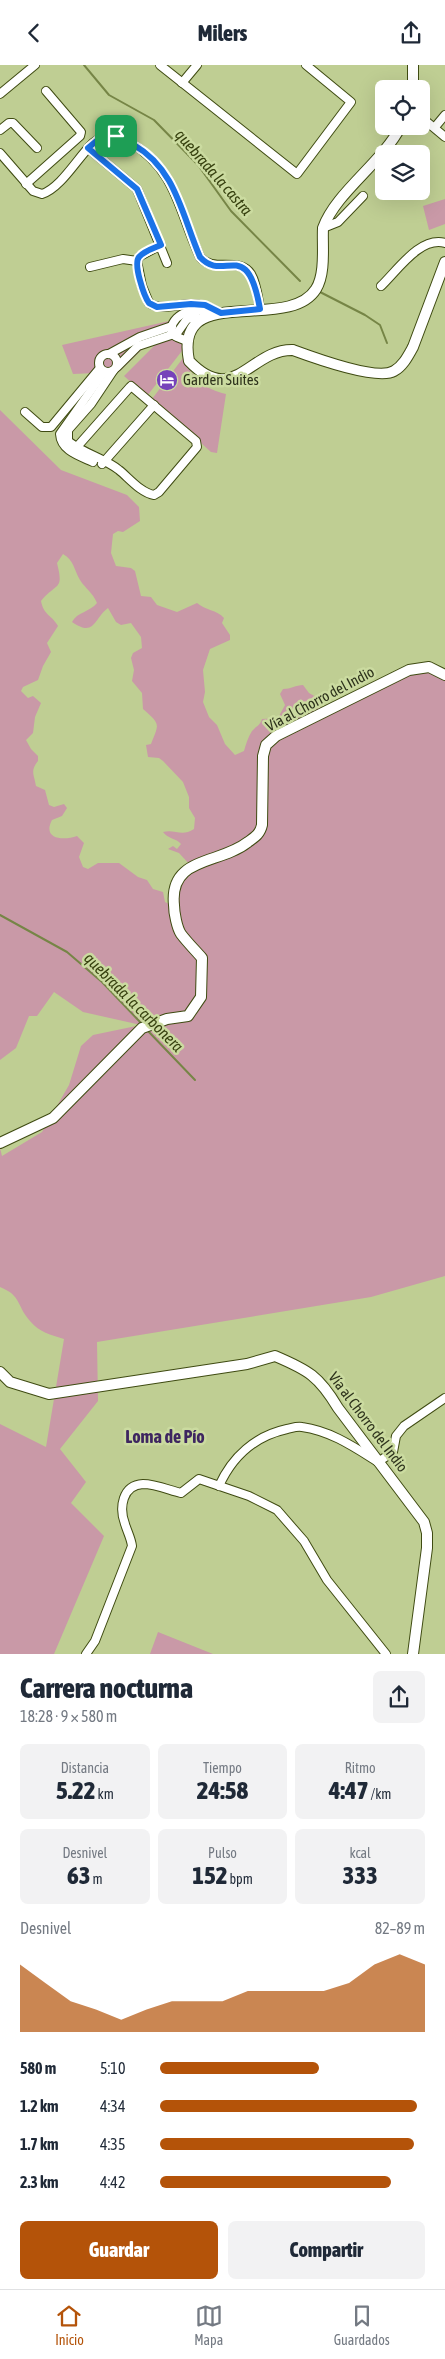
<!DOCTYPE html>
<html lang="es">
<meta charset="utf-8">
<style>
:root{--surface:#fff;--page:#f2f2f3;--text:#1f2937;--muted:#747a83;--line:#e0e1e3;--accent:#b45309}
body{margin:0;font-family:"Asap Condensed",sans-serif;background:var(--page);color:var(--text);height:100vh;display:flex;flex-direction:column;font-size:19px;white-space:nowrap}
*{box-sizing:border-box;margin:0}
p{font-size:16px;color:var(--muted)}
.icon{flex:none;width:28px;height:28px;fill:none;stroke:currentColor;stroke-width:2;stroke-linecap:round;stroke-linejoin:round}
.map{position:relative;height:1589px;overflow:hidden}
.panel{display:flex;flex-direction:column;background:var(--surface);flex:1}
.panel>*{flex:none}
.controls{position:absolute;left:375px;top:15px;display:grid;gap:10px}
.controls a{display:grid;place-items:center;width:55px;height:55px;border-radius:8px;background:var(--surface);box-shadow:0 5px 20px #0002;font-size:25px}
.pin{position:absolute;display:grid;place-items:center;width:42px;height:42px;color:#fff;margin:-21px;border-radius:10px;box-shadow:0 2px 8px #0006}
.round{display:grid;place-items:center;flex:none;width:52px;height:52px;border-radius:8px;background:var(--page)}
.head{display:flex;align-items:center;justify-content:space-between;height:85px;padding:0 20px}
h1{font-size:28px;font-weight:800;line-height:38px}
.stats{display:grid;grid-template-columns:repeat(3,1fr);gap:8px;height:85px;padding:5px 20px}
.stats div{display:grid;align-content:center;border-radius:8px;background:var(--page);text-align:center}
.stats b{font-size:25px;font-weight:800}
.stats small{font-size:14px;font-weight:400}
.stats p{font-size:14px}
.chart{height:140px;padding:10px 20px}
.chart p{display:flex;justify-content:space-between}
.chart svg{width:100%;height:90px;margin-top:5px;fill:var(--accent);opacity:.7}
.action{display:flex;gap:10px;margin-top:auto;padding:10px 20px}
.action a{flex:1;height:58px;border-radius:8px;background:var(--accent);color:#fff;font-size:20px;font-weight:800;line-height:58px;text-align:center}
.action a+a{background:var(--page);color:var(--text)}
ul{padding:0 20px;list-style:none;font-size:16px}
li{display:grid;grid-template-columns:80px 60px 1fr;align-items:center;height:38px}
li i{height:12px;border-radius:6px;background:var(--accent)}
header{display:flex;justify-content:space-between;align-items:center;height:65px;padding:0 20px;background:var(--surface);font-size:22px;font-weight:800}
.menu{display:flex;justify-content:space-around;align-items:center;height:70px;border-top:1px solid var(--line);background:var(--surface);font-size:14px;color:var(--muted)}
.menu a{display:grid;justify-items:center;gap:2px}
.menu .selected{color:var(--accent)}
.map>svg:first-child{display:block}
.green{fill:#c999a7;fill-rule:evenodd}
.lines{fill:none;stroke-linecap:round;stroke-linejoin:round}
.stream{stroke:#768546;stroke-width:2}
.minor-casing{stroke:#3f4b12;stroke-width:10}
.tertiary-casing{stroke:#3f4b12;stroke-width:12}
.minor{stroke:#fff;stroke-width:8}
.tertiary{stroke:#fff;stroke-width:10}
.route-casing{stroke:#fff;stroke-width:10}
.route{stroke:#1a73e8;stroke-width:6}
.labels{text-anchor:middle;stroke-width:5;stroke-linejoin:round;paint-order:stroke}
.poi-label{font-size:15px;fill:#2e331c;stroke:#cbdba0;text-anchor:start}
.street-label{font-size:15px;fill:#2e331c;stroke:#cbdba0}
.water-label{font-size:16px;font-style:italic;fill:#37410f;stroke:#cbdba0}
.quarter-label{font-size:18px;font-weight:bold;fill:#3e2660;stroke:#cbdba0}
</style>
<header><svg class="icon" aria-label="back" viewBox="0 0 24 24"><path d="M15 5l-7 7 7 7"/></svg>Milers<svg class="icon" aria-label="share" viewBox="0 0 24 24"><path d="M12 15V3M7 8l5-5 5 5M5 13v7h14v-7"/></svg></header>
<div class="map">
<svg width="445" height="1589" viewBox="0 0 445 1589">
<rect width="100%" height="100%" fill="#bfce93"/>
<g class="green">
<path d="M445 134V159L429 165 423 141Z"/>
<path d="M196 250 192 257 159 268 119 307 73 309 62 280Z"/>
<path d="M188 266 185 282 147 331 124 311 161 274Z"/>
<path d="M183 293C192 313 204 324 226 329L217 388 211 387 152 334Z"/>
<path d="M0 345 61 405 127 430 139 442 140 456 123 467 118 466 113 469 111 488 116 501 131 503 135 506 141 531 151 532 157 540 177 547 197 538C205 545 217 545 224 553L222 558 230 570V575L210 584 203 605 205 627 203 637 209 652 217 660 225 679 235 690 244 686C246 679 248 672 252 666 256 661 260 661 262 654L278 653 285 640 280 629 283 624C291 624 296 620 303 620L309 628 318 633V638L322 643 409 605 429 602 445 610V1211L371 1232 97 1277 98 1336 60 1384 86 1417 71 1438 104 1471 54 1589H0V1359L46 1382 64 1274C51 1270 39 1267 30 1256 16 1240 22 1231 0 1222V1083L2 1091 42 1067 69 1020 81 981 93 970 141 960 83 947 54 927 37 951H29L16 983 0 995ZM63 489C74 495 74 505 80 515 85 523 93 528 97 538 90 547 77 547 72 557 95 573 94 553 108 543L116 557 121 560 131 558 141 572 142 583 133 588 131 593 134 605 132 616 142 628 143 644C161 660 159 658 151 679L146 680 148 692 159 693 163 696 183 717 189 732V743L195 753 194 764C182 772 175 764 163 767 168 774 176 773 181 779L177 784 173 781 168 784 179 788 191 801 173 822V841L165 837 163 827 153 824 147 815 138 812 119 798H98L88 804 83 802 79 792 84 778 77 771C63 776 42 774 52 755L62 751 67 743 64 739 54 742 49 740 45 725 36 721C34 709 30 706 38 696V691L31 684 26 675 33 668 35 652 41 638 33 631 28 633 21 626 23 622 38 615 43 601 51 587 47 578 58 561C52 550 44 551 41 536 57 517 64 526 57 498Z"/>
<path d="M158 1567 213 1589H150Z"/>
</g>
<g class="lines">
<g class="stream">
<path d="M84 0 109 30 154 55 198 100 231 146 300 216"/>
<path d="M320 227 365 250 380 260 387 278"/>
<path d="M0 850 67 887 102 917 142 959"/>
<path d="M147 965 195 1015"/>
</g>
<g class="minor-casing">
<g id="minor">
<path d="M160 0 297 109 351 37 306 0"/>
<path d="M182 18 197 0"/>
<path d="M0 29 35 0"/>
<path d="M421 52 445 72"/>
<path d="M435 62 445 50"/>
<path d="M0 65 9 58H13L37 83"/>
<path d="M88 83 137 124 167 198"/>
<path d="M0 88 33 126 42 129C61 123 78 92 93 78 107 67 116 70 131 78 177 105 179 148 200 192 213 208 239 191 251 209 257 219 258 233 260 244"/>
<path d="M26 119 80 71 81 67 46 26"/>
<path d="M323 163 338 157 363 131"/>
<path d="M161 180 140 191 137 196 142 221 149 238C160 246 179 239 191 239 203 239 211 243 221 248"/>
<path d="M90 202 123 194 137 196"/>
<path d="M381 221C397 206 420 171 445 178"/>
<path d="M175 271 187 254 196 252 202 255"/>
<path d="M187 276 177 272 171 264C174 247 198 240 211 251"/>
<circle cx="108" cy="298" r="9"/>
<path d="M109 289 140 272 172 261"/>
<path d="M117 302 138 281 174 269"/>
<path d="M25 347 42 362H51L100 303"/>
<path d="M73 387 76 383 130 322 131 321 196 376 197 382 159 427 154 430C141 428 129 413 119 405 106 394 84 389 68 376V365L91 339 113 306"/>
<path d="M93 397C80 391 61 386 60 369L104 307"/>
<path d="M102 399 154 340"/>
<path d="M219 1421C232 1392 255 1371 287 1364 292 1363 297 1361 302 1362 331 1366 354 1382 378 1397L393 1387 396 1371 404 1361 445 1333"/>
<path d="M86 1589 95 1576 132 1481C131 1473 127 1466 125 1459 119 1443 122 1420 143 1419 155 1419 169 1425 181 1428L199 1414 249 1431 277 1445 304 1476 327 1515 386 1589"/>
</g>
</g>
<g class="tertiary-casing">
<g id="tertiary">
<path d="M413 24V0"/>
<path d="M401 61C382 98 336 127 323 163 322 180 326 208 316 224 288 269 173 215 189 296 234 343 250 284 293 285 312 292 377 316 394 306 403 301 408 291 413 282L445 197"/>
<path d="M0 1078 53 1053 142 963 167 954 188 951 201 932 202 893C195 885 187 877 181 869 177 863 174 848 174 840 169 791 219 800 248 777 255 772 260 769 262 760L263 691 266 680 276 671 409 605 429 602 445 610"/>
<path d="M0 1307 10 1317 49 1329 247 1299 275 1291C308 1305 319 1311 338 1343L424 1457 427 1468V1483L413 1589"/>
</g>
</g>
<use href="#minor" class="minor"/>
<use href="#tertiary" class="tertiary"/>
</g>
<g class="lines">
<g class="route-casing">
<path id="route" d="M109 70C118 70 126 76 134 80 176 104 182 151 200 192 224 219 247 170 260 244L221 248 205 240 191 239 157 242 149 238C144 231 133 199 139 192 144 186 154 183 161 180L137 124 88 83 100 73Z"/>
</g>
<use href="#route" class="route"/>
</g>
<defs>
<g id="hotel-disc" transform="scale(1.125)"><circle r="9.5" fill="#7642ba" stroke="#cbdba0"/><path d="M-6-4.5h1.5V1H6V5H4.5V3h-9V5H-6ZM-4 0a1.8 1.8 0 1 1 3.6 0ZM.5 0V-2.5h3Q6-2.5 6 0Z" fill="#fff"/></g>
</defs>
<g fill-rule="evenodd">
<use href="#hotel-disc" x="167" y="315"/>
</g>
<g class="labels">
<g class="poi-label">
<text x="183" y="320">Garden Suites</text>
</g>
<g class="street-label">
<text transform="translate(320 634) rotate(-28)" y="5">Vía al Chorro del Indio</text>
<text transform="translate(368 1357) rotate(53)" y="5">Vía al Chorro del Indio</text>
</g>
<g class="water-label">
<text transform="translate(214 107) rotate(49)" y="6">quebrada la castra</text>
<text transform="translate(134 937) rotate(45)" y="6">quebrada la carbonera</text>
</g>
<g class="quarter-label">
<text x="165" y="1378">Loma de Pío</text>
</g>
</g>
</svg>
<div class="controls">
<a><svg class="icon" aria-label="locate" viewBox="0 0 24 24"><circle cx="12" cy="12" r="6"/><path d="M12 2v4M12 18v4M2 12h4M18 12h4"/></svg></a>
<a><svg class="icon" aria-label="layers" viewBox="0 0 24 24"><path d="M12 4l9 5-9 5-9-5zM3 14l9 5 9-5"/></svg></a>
</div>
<div class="pin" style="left:116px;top:71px;background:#1e9e55"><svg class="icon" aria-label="arrive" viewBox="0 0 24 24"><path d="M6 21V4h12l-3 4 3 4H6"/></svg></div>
</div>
<section class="panel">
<div class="head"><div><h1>Carrera nocturna</h1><p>18:28 · 9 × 580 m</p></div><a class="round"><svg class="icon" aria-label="share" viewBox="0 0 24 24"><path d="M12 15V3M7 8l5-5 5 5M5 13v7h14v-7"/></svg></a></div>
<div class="stats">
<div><p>Distancia</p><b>5.22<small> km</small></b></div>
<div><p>Tiempo</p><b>24:58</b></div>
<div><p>Ritmo</p><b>4:47<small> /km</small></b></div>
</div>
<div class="stats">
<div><p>Desnivel</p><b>63<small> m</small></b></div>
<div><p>Pulso</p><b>152<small> bpm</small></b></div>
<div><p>kcal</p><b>333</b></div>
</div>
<div class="chart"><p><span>Desnivel</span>82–89 m</p>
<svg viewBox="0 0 160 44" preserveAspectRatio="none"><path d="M0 44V11L10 20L20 29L30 33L40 38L50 33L60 29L70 29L80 29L90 24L100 24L110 24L120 24L130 20L140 11L150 6L160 11V44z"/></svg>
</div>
<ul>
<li><b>580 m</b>5:10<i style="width:60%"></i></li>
<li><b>1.2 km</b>4:34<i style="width:97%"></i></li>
<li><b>1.7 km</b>4:35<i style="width:96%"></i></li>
<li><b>2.3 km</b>4:42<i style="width:87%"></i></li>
</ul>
<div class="action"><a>Guardar</a><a>Compartir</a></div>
</section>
<nav class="menu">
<a class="selected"><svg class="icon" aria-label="home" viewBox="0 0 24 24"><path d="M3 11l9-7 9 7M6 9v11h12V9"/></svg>Inicio</a>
<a><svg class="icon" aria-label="map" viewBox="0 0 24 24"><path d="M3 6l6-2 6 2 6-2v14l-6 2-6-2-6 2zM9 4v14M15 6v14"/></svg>Mapa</a>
<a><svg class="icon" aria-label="saved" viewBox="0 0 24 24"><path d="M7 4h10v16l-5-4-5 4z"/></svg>Guardados</a>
</nav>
